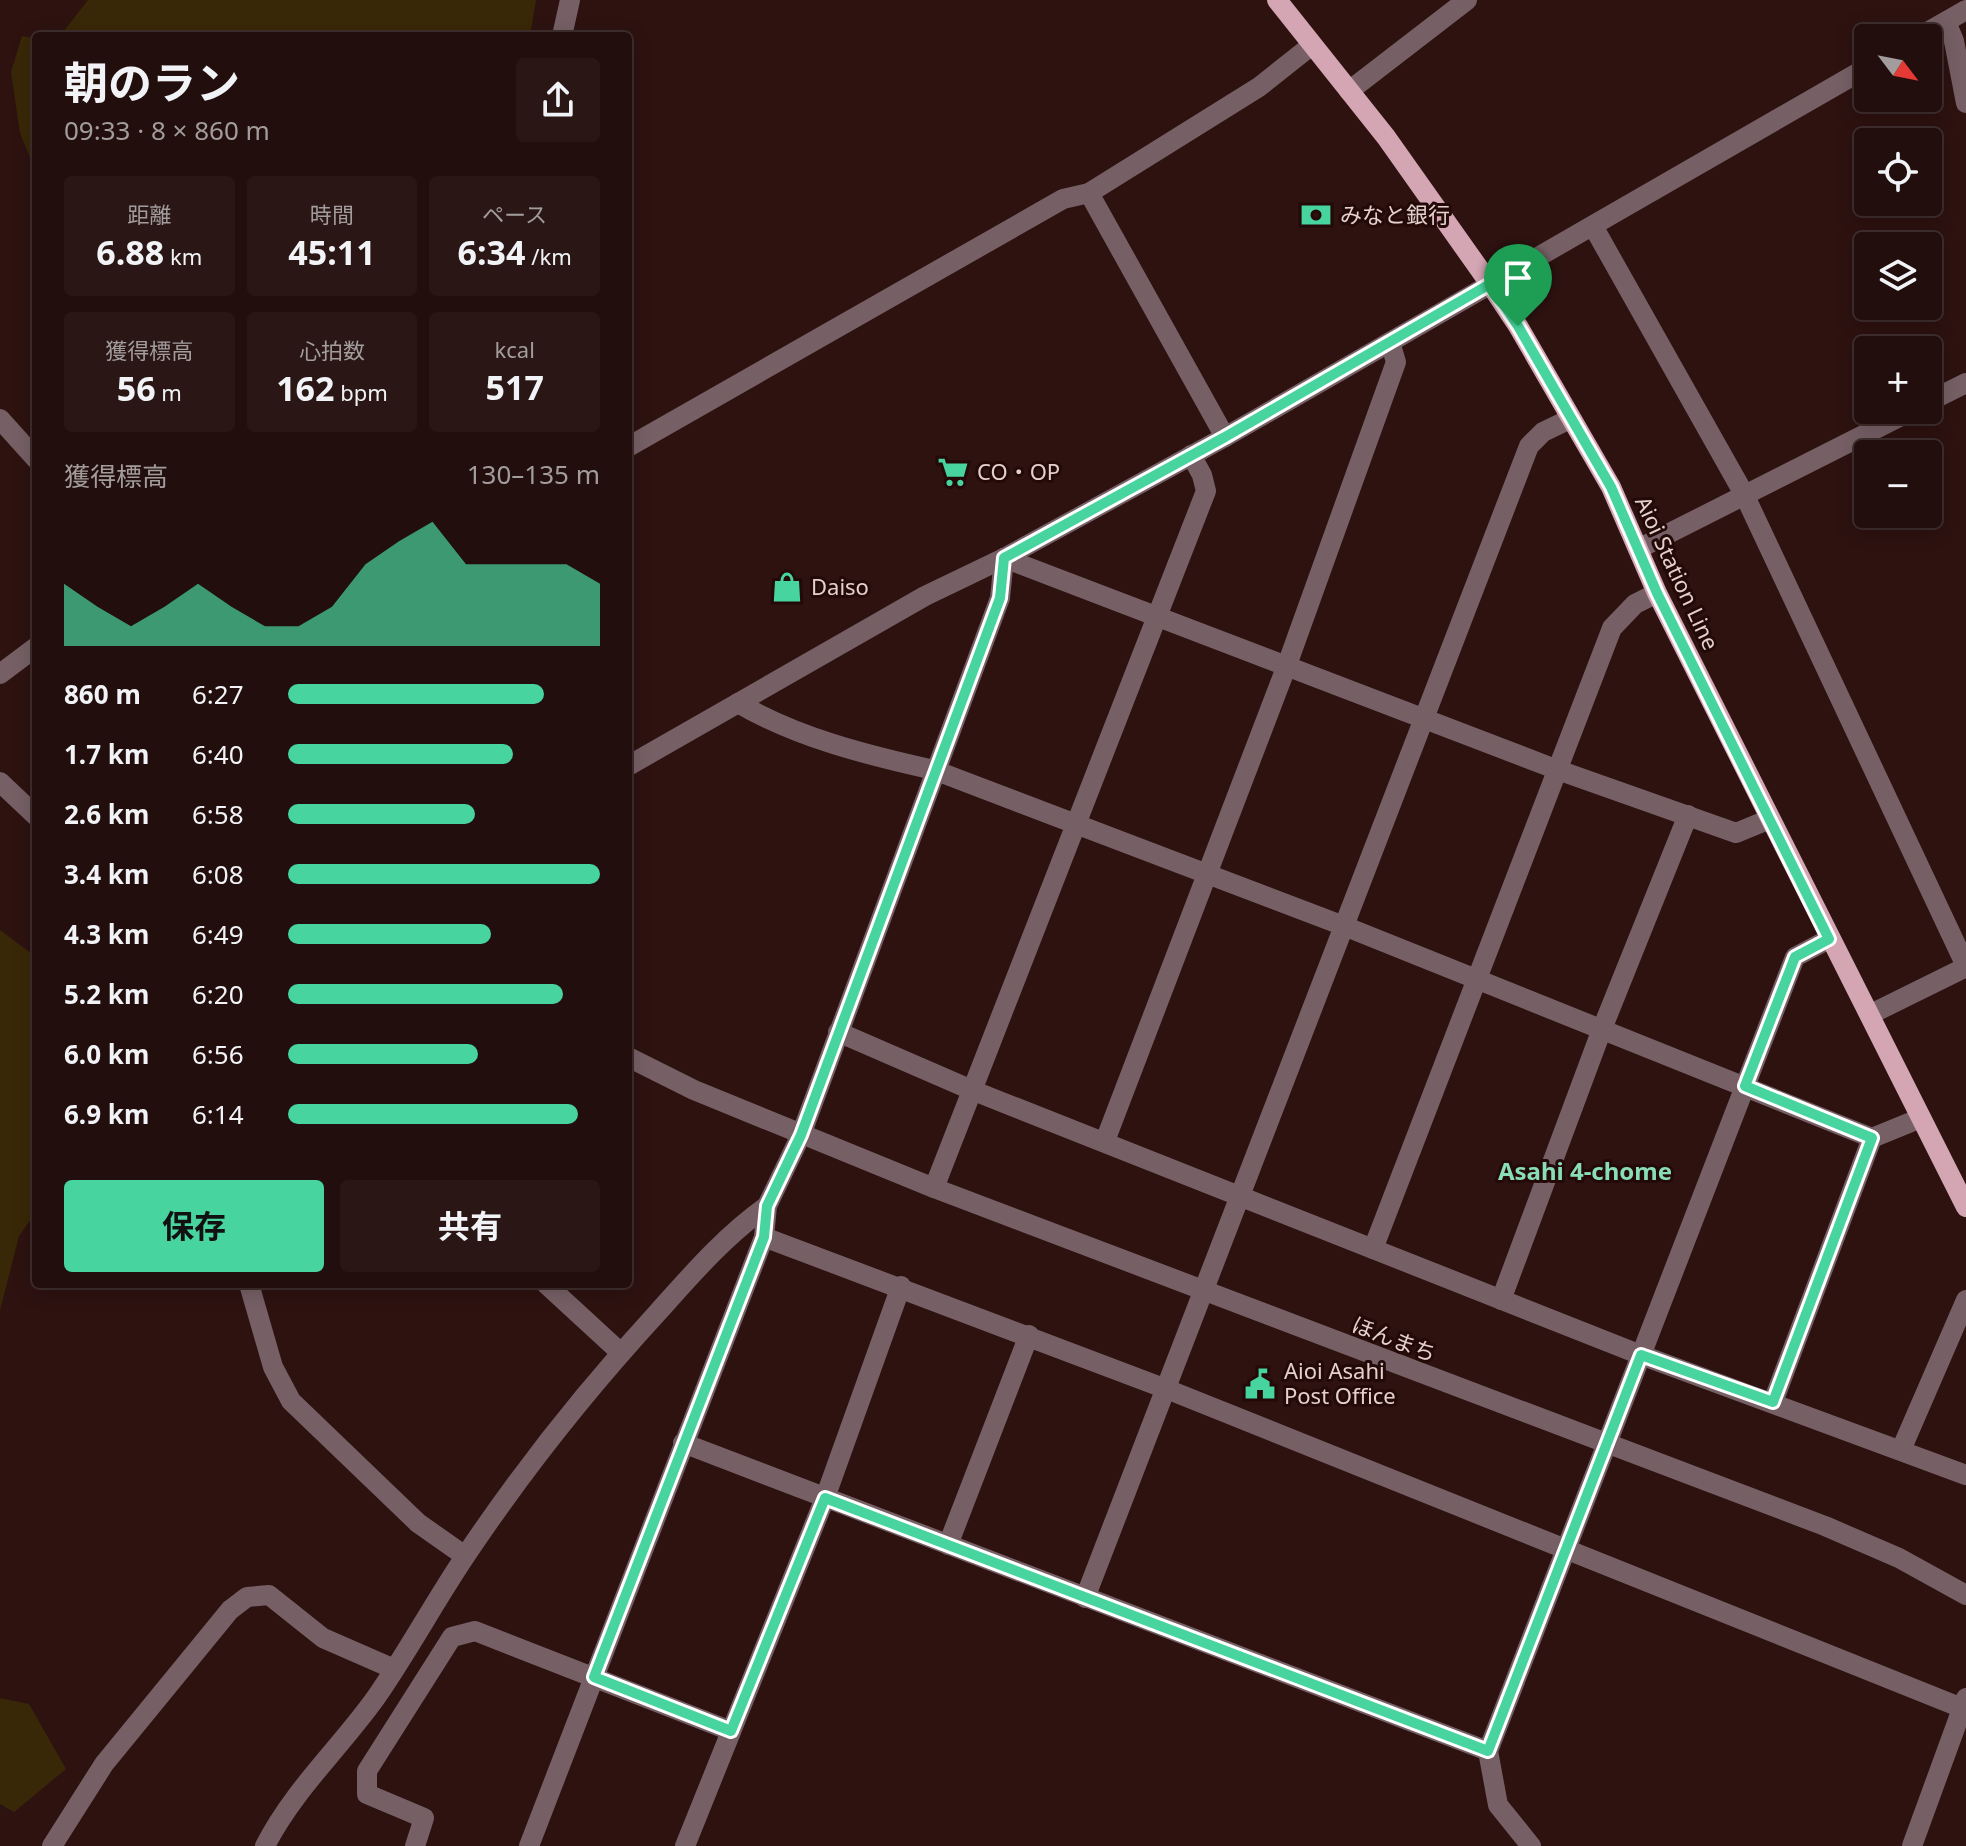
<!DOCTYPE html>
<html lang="ja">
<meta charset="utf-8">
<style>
:root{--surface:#220e0c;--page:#2a1715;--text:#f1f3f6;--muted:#a29c9d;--line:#3f2e2d;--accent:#47d49e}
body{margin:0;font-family:"Noto Sans","Noto Sans JP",sans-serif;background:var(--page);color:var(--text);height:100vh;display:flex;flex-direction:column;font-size:30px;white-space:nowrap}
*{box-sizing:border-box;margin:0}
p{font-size:26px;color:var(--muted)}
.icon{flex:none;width:44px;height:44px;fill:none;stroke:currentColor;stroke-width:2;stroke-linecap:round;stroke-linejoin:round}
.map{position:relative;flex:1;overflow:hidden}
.drawer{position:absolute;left:32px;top:32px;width:600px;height:1256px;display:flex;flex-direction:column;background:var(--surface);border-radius:8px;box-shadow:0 4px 20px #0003,0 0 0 2px var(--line)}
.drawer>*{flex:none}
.needle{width:52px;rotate:122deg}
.controls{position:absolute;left:1854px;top:24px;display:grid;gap:16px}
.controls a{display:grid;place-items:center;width:88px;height:88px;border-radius:8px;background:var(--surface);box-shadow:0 4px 20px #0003,0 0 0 2px var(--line);font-size:40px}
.pin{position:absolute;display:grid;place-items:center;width:68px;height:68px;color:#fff;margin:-82px -34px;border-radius:50% 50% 50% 0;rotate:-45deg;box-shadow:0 0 8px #0007}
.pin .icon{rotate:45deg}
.round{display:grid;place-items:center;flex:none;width:84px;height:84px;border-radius:8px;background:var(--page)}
.headline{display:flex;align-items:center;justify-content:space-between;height:136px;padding:0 32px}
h1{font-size:44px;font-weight:700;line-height:60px}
.metrics{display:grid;grid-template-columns:repeat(3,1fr);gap:12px;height:136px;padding:8px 32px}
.metrics div{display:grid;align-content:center;border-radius:8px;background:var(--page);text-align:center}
.metrics b{font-size:34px;font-weight:700}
.metrics small{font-size:22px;font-weight:400}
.metrics p{font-size:22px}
.chart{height:224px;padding:16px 32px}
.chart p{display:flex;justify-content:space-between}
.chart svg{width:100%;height:144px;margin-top:8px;fill:var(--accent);opacity:.7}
.button{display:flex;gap:16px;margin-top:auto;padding:16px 32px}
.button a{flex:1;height:92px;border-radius:8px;background:var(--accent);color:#111;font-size:32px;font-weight:700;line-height:92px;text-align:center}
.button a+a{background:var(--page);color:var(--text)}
ul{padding:0 32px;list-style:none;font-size:26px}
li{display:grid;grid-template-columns:128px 96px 1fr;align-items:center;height:60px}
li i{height:20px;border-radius:10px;background:var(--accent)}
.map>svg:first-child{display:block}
.green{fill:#392807}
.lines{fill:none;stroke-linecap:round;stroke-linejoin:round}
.minor{stroke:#766066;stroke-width:20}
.major{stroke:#d4a5b3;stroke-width:20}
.route-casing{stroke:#fff;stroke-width:16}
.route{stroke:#47d49e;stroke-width:10}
.labels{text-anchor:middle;stroke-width:6;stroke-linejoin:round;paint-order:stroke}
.poi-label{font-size:22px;fill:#e4d0cd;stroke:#230907;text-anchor:start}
.street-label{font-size:22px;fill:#e4d0cd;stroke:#230907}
.neighbourhood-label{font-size:24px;font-weight:bold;fill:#89deb8;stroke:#230907}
</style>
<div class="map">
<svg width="1966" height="1846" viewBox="0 0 1966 1846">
<rect width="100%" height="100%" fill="#2d1210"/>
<g class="green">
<path d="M88 0H536L530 36H60Z"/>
<path d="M22 36 36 39V172L20 133 11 72Z"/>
<path d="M0 930 36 957V1212L19 1236 0 1310Z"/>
<path d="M0 1698 29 1704 66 1769 14 1812 0 1804Z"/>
</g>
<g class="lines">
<g class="minor">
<path d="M1946 22 1954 41 1966 103"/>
<path d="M562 36 570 0"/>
<path d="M1917 38 1966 10"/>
<path d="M1349 91 1467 0"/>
<path d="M1089 193 1225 437"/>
<path d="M1593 226 1744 494 1966 966"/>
<path d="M1928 402 1966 383"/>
<path d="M0 419 36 459"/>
<path d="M628 447 1063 199 1089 193 1259 87 1312 45"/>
<path d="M1638 549 1913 410"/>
<path d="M1004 558 1558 770 1736 833 1770 819"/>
<path d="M0 674 36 647"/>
<path d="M738 703C798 738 867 755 934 770L1344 926 1872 1138 1921 1118"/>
<path d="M628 766 925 596 1004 558 1225 437 1868 67"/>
<path d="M0 782 36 816"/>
<path d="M1871 1014 1966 967"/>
<path d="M838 1032 974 1091 1641 1355 1966 1475"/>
<path d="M628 1057 694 1090 934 1188 1825 1526 1899 1558 1966 1595"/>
<path d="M1105 1141 1287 665 1396 362 1390 342"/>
<path d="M934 1188 1206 491 1202 475 1191 455"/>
<path d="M764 1237 1169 1390 1962 1708"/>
<path d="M1373 1249 1612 628 1635 604 1657 593"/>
<path d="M249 1284 273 1367 291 1401 418 1523 465 1556"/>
<path d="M546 1284 621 1353"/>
<path d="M1501 1300 1602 1029 1688 815"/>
<path d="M1773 1402 1872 1138"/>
<path d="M683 1443 1488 1751"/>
<path d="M1901 1450 1966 1300"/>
<path d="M948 1545 1029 1335"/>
<path d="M1085 1598 1529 446 1543 432 1570 419"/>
<path d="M52 1846 104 1764 230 1610 247 1597 269 1595 323 1638 394 1669"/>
<path d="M265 1846C294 1789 341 1747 377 1696 408 1651 434 1603 464 1558 522 1471 589 1387 659 1311 693 1273 725 1236 767 1206"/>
<path d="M415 1846 424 1818 367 1794V1771L452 1637 475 1631 731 1731"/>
<path d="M529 1846 764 1237 767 1206 801 1135 1000 598 1004 558"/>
<path d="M685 1846 825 1498 901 1286"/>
<path d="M1531 1846 1498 1805 1488 1751 1795 957 1829 939"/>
<path d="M1912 1846 1966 1698"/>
</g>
<path class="major" d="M1277 0 1386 137 1490 284 1518 326 1611 487 1657 593 1966 1207"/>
</g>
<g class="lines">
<g class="route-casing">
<path id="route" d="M1490 284 1518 326 1611 487 1657 593 1829 939 1795 957 1745 1086 1872 1138 1773 1402 1641 1355 1488 1751 825 1498 731 1731 594 1677 764 1237 767 1206 801 1135 1000 598 1004 558 1225 437Z"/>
</g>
<use href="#route" class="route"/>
</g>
<defs>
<g id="bank-bare" transform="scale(2.4)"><path d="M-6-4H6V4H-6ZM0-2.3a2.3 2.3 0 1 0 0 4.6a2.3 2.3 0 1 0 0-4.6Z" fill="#47d49e" stroke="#230907" stroke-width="2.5" paint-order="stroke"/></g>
<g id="supermarket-bare" transform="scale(2.4)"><path d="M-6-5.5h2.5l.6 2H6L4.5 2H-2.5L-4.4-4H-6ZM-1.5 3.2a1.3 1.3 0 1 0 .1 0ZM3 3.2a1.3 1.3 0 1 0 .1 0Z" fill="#47d49e" stroke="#230907" stroke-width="2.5" paint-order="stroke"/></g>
<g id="shop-bare" transform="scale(2.4)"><path d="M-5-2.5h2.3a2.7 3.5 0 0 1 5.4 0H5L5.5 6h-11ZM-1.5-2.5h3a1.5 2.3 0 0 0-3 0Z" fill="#47d49e" stroke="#230907" stroke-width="2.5" paint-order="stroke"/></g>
<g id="civic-bare" transform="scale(2.4)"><path d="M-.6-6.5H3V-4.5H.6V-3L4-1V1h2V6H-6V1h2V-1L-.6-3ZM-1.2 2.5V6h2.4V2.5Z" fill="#47d49e" stroke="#230907" stroke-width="2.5" paint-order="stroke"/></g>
</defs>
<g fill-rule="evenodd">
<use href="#bank-bare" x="1316" y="215"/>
<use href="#supermarket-bare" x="953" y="472"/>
<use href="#shop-bare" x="787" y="587"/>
<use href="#civic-bare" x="1260" y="1384"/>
</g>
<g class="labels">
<g class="poi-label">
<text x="1340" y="223">みなと銀行</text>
<text x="977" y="480">CO・OP</text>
<text x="811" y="595">Daiso</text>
<text x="1284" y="1379">Aioi Asahi<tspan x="1284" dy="25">Post Office</tspan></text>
</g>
<g class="street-label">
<text transform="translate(1677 573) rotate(65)" y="8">Aioi Station Line</text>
<text transform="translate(1394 1339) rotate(21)" y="8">ほんまち</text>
</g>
<g class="neighbourhood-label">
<text x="1585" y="1180">Asahi 4-chome</text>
</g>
</g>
</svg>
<div class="controls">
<a><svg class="needle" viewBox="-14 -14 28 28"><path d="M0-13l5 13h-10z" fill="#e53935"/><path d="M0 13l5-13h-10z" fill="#a29c9d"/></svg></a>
<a><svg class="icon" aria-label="locate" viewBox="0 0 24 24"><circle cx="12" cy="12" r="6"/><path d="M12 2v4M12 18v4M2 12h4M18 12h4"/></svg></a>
<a><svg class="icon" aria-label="layers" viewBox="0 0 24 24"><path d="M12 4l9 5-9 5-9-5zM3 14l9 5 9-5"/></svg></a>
<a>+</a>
<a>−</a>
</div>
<div class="pin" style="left:1518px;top:326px;background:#1e9e55"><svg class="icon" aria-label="arrive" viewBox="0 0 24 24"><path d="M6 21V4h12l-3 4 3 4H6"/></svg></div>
<section class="drawer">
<div class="headline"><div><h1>朝のラン</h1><p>09:33 · 8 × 860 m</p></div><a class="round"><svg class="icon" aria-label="share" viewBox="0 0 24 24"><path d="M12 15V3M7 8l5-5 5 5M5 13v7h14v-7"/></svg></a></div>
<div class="metrics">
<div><p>距離</p><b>6.88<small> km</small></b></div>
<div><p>時間</p><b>45:11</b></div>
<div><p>ペース</p><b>6:34<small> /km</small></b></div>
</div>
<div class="metrics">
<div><p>獲得標高</p><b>56<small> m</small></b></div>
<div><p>心拍数</p><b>162<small> bpm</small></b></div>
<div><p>kcal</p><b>517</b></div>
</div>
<div class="chart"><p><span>獲得標高</span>130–135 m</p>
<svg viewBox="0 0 160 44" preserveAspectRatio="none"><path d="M0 44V25L10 32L20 38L30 32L40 25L50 32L60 38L70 38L80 32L90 19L100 12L110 6L120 19L130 19L140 19L150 19L160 25V44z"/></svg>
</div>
<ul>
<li><b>860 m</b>6:27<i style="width:82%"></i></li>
<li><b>1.7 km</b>6:40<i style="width:72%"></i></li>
<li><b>2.6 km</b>6:58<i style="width:60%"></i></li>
<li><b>3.4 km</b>6:08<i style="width:100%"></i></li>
<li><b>4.3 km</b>6:49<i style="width:65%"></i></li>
<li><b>5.2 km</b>6:20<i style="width:88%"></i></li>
<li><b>6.0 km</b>6:56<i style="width:61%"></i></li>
<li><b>6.9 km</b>6:14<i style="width:93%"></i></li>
</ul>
<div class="button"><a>保存</a><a>共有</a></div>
</section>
</div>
